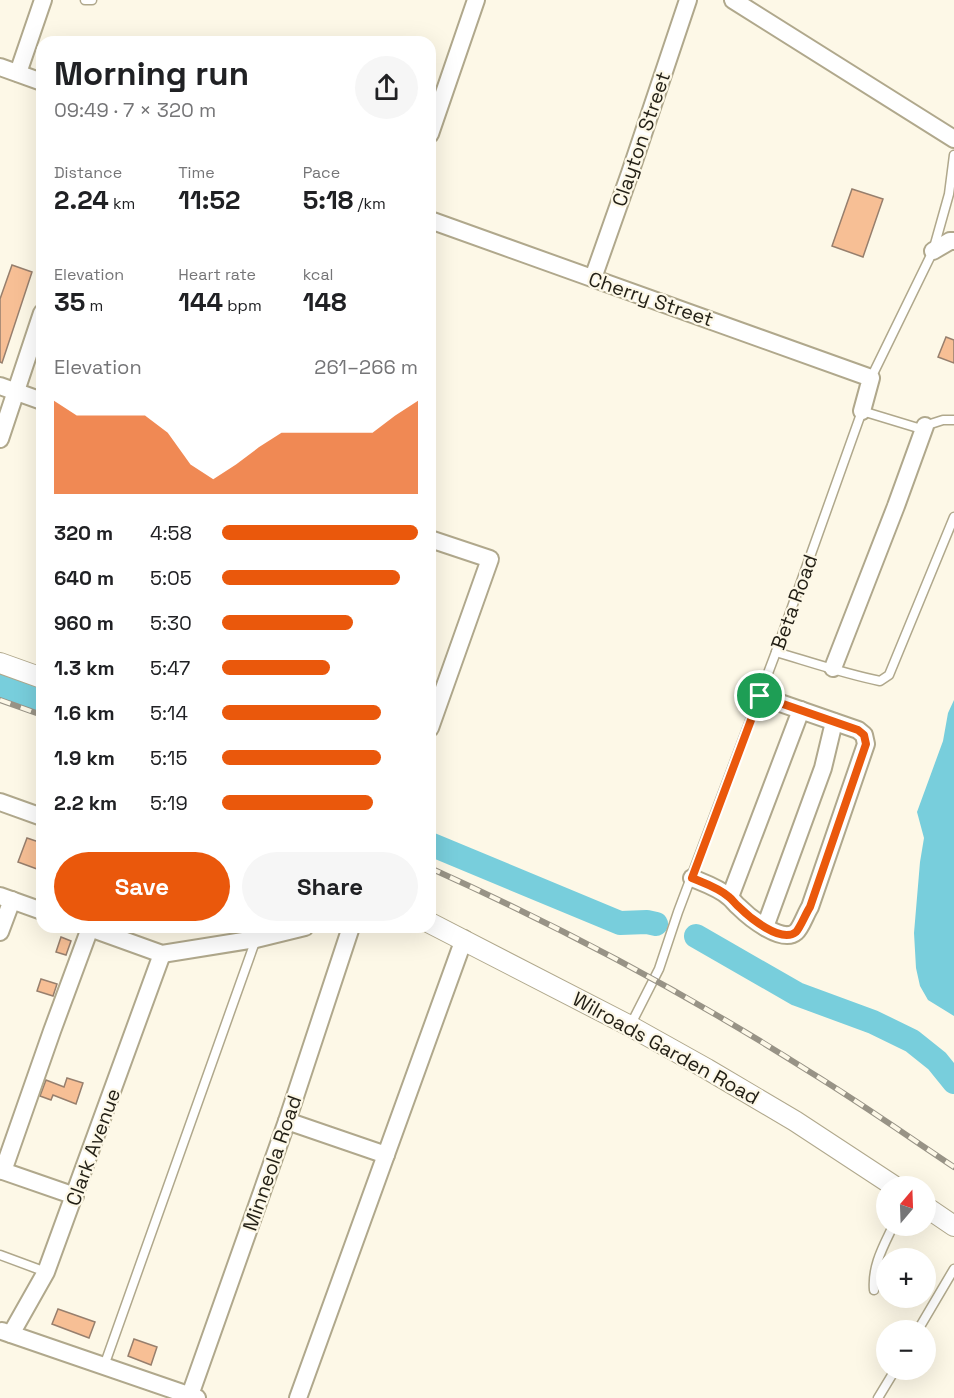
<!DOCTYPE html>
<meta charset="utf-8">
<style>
:root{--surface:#fff;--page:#f6f6f6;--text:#202124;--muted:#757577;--accent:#ea580c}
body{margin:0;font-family:"Space Grotesk",sans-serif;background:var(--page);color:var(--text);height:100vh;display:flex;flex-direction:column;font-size:22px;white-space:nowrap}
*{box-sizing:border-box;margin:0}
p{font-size:20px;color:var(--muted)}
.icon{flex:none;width:33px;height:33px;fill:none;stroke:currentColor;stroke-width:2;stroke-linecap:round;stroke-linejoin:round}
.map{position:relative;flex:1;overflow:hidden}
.drawer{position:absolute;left:36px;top:36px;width:400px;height:897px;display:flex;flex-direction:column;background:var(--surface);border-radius:18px;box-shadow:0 6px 24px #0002}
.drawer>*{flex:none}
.needle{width:39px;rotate:19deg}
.buttons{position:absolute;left:876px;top:1176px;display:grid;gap:12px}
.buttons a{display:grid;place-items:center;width:60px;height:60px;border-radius:50%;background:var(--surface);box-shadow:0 6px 24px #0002;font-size:30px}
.pin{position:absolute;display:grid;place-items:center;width:51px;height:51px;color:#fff;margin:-26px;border:3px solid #fff;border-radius:50%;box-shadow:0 2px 6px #0007}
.round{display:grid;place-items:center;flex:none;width:63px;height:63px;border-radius:32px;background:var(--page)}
.head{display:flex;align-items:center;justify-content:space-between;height:102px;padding:0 18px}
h1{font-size:33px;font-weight:700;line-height:45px}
.metrics{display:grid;grid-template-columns:repeat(3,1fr);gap:9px;height:102px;padding:6px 18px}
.metrics div{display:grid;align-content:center}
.metrics b{font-size:26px;font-weight:700}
.metrics small{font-size:16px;font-weight:400}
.metrics p{font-size:16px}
.chart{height:168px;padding:12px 18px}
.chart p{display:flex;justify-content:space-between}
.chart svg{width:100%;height:108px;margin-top:6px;fill:var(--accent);opacity:.7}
.cta{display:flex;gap:12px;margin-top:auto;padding:12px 18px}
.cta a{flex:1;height:69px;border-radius:36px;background:var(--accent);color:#fff;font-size:24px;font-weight:700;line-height:69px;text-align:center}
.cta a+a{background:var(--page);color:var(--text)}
ul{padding:0 18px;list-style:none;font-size:20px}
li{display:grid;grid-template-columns:96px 72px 1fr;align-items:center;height:45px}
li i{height:15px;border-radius:8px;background:var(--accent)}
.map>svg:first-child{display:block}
.water{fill:#78cedc}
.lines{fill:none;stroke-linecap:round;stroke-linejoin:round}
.river{stroke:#78cedc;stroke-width:24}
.building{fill:#f7bf95;stroke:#977f6d;stroke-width:1.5}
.service-casing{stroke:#b0a88c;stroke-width:11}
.minor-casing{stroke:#b0a88c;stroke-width:20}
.tertiary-casing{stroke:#b0a88c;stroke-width:22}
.service{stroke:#fff;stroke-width:8}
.minor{stroke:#fff;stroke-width:16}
.tertiary{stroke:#fff;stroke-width:20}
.rail-casing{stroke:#989386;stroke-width:6}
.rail{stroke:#fdf8e7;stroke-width:4;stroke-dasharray:11;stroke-linecap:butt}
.route-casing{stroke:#fff;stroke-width:12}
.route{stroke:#ea580c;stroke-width:8}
.labels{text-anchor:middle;stroke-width:4.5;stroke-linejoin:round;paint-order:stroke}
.street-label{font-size:20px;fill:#221f15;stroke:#fdf8e7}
</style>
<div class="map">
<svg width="954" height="1398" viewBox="0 0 954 1398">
<rect width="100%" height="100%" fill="#fdf8e7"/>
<path class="water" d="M954 700V1016L928 1000 920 986 916 968 914 933 920 862 924 838 917 812 943 741 948 713Z"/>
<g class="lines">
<g class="river">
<path d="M0 685 42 700"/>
<path d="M430 844 620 923 647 922 656 924"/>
<path d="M696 936 797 994 873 1022 912 1041 937 1061 954 1082"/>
</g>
</g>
<g class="building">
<path d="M852 189 883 199 863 257 832 246Z"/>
<path d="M12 265 32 272 2 363 0 362V299Z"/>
<path d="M946 337 954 340V363L938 357Z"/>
<path d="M27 838 42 843V854L37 869 18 862Z"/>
<path d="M61 937 71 941 66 955 56 952Z"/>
<path d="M41 979 57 984 53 996 37 991Z"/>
<path d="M67 1078 83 1083 76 1104 53 1095 51 1100 40 1096 46 1080 64 1087Z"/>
<path d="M58 1309 95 1322 89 1338 52 1324Z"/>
<path d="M134 1339 157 1347 151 1365 128 1356Z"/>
</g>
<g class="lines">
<g class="service-casing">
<g id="service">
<path d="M85 0H92"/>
<path d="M871 378 933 251 949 194 954 155"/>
<path d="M776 652C810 662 845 674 880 681L889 675 954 517"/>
<path d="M630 1026 659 969 678 912 776 652 862 411 918 428 943 420H954"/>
<path d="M0 1255 46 1272"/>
<path d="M874 1290C872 1266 883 1247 893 1226"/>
<path d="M918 1330 954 1269"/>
<path d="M104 1366 256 939"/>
<path d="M878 1398 895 1370"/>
</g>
</g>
<g class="minor-casing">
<g id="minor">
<path d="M733 0 954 139"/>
<path d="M0 67 42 82"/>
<path d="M18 73 43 0"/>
<path d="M430 134 476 0"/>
<path d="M430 220 871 378 862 411"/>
<path d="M933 251 950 241H954"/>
<path d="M593 278 630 173 688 0"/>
<path d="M0 386 42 401"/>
<path d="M0 439 42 313"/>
<path d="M430 539 490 559 430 728"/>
<path d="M833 668 896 506 925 426"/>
<path d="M0 802 42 817"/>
<path d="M692 878C704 883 719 888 729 897 733 900 735 904 739 907 749 917 782 944 796 932 801 928 806 913 810 907L866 744 864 735 858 730 760 696"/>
<path d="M0 896 42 911"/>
<path d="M730 897 801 710"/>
<path d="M87 927 162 954 256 939 305 927"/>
<path d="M765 927 823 768 834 722"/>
<path d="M0 932 12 900"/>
<path d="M287 1121 386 1155"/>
<path d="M0 1170 75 1196"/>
<path d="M3 1171 52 1031 90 928"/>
<path d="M2 1331 197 1398"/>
<path d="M11 1334 46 1272 162 954"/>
<path d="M189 1398 287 1121 351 927"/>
<path d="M298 1398 464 939"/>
</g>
</g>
<g class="tertiary-casing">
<g id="tertiary">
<path d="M0 663 42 678"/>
<path d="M430 923 630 1026 707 1069 795 1121 894 1186"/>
<path d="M926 1207 954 1226"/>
</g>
</g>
<use href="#service" class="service"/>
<use href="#minor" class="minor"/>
<use href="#tertiary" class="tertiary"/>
<g class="rail-casing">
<g id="rail">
<path d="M0 700 42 715"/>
<path d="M430 868C561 927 689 995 810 1072 859 1102 906 1135 954 1167"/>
</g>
</g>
<use href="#rail" class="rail"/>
</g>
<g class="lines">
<g class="route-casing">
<path id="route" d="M760 696 858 730 864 735 866 744 810 907C806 913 800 928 796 932 781 944 749 917 739 907 735 904 733 900 729 897 719 888 704 883 692 878Z"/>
</g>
<use href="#route" class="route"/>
</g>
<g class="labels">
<g class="street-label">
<text transform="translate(641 139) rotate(-71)" y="7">Clayton Street</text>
<text transform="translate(651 299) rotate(19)" y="7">Cherry Street</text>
<text transform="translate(794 602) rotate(-70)" y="7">Beta Road</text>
<text transform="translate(666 1048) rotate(29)" y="7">Wilroads Garden Road</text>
<text transform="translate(93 1147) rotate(-70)" y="7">Clark Avenue</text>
<text transform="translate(272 1163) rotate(-71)" y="7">Minneola Road</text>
</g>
</g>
</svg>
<div class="buttons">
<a><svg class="needle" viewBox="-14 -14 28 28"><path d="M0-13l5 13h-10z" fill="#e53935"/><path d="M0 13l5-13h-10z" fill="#757577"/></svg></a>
<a>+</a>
<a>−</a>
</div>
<div class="pin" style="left:760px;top:696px;background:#1e9e55"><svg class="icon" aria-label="arrive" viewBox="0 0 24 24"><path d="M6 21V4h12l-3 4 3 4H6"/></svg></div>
<section class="drawer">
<div class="head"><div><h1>Morning run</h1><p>09:49 · 7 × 320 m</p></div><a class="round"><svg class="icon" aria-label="share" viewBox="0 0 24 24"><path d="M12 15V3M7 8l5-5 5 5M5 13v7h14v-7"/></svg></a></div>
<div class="metrics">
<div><p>Distance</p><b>2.24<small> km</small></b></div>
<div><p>Time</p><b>11:52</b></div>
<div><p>Pace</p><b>5:18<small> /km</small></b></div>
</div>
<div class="metrics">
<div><p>Elevation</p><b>35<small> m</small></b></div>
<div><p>Heart rate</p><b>144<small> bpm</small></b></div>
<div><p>kcal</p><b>148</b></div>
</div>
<div class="chart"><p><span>Elevation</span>261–266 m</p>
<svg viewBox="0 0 160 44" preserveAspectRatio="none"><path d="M0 44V6L10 12L20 12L30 12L40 12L50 19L60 32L70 38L80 32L90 25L100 19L110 19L120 19L130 19L140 19L150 12L160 6V44z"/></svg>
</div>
<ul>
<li><b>320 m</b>4:58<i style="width:100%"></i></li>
<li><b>640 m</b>5:05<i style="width:91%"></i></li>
<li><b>960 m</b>5:30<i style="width:67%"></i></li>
<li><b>1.3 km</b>5:47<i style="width:55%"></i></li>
<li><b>1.6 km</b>5:14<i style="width:81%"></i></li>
<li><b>1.9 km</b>5:15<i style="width:81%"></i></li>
<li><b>2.2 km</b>5:19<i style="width:77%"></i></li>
</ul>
<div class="cta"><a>Save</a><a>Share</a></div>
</section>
</div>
